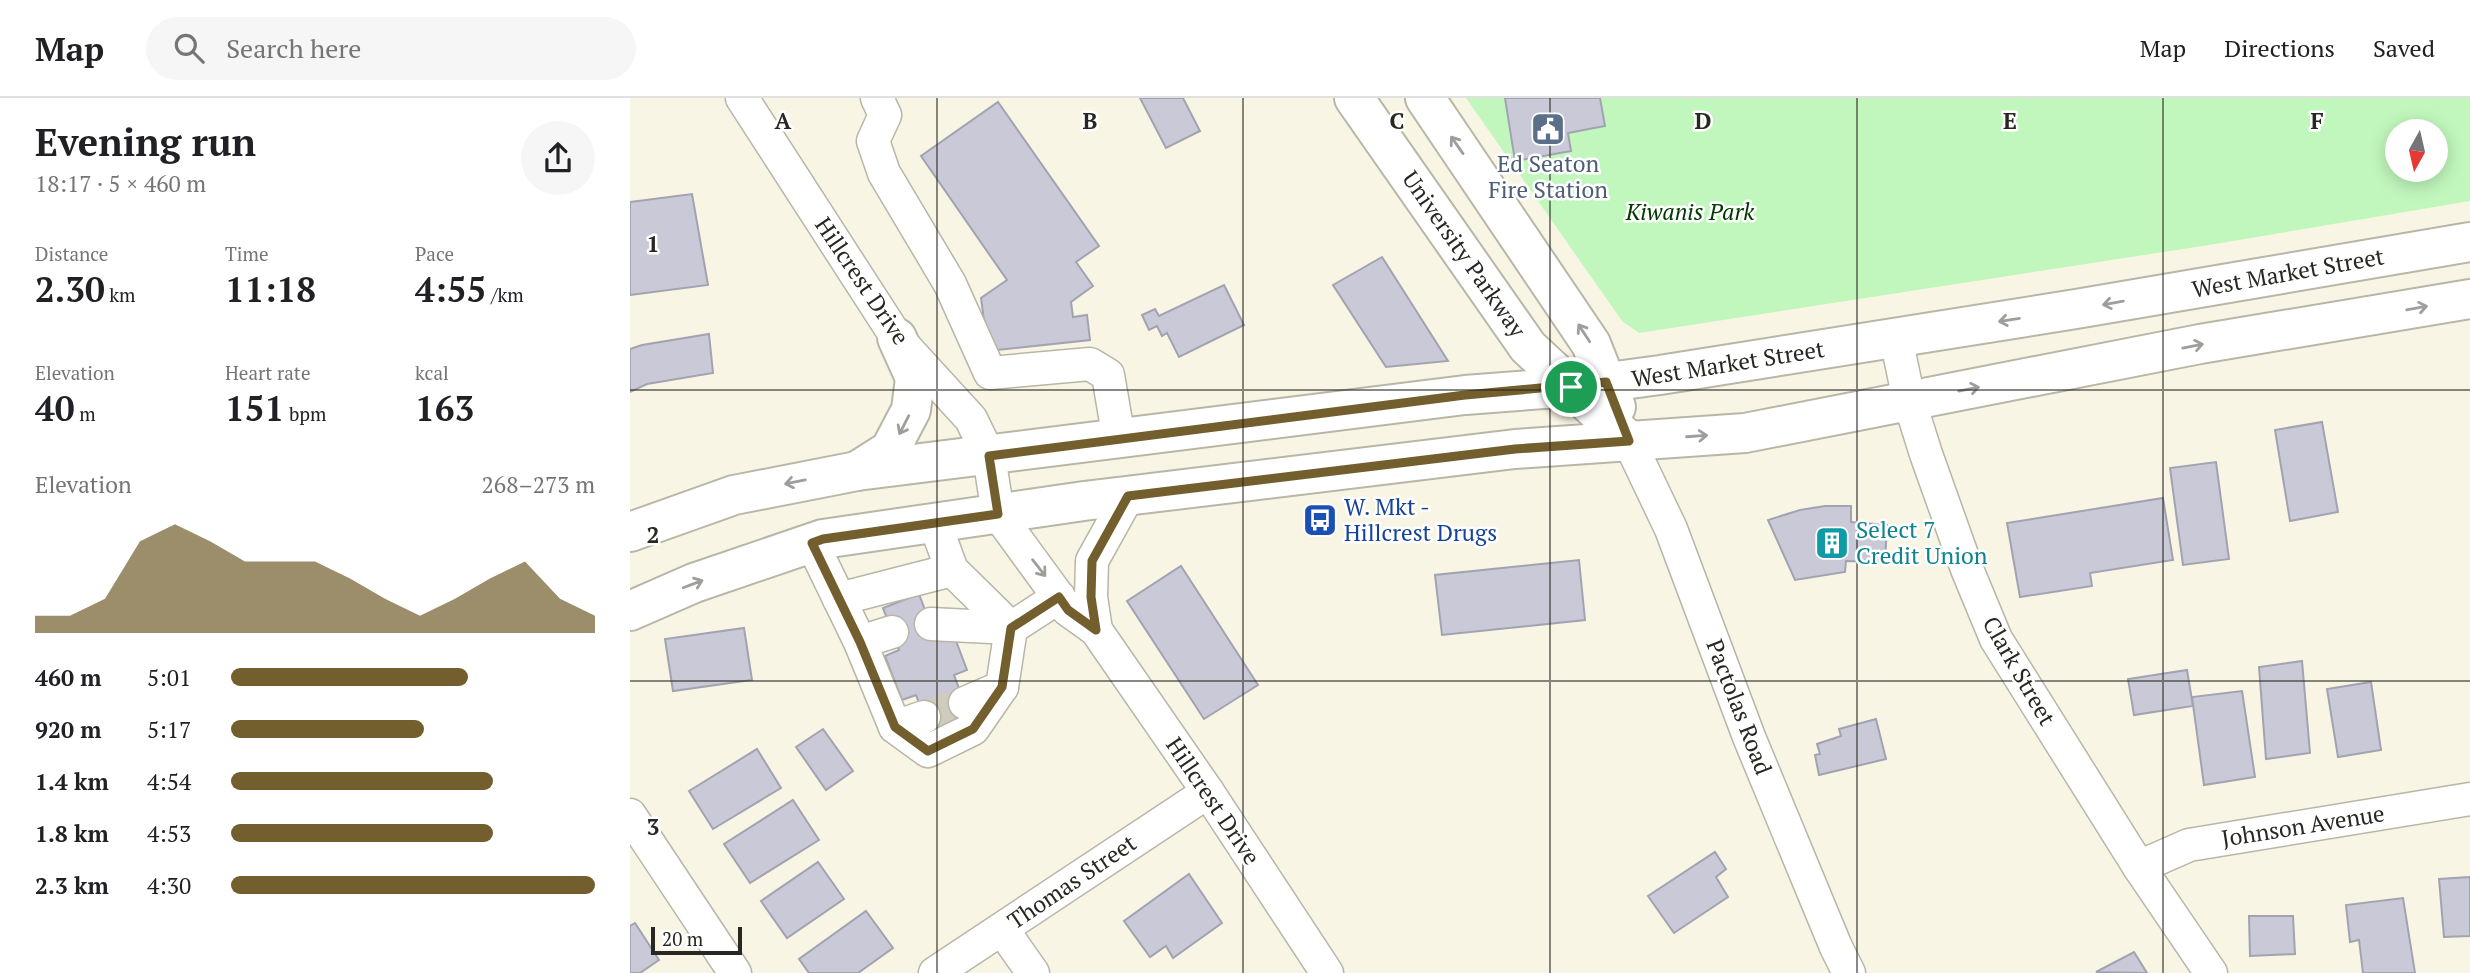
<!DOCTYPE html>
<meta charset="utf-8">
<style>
:root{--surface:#fff;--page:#f6f6f6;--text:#202124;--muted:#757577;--line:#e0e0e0;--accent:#735e2d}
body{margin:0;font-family:"PT Serif",serif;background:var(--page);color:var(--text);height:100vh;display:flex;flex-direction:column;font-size:26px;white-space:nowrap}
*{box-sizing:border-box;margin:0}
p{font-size:23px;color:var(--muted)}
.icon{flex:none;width:38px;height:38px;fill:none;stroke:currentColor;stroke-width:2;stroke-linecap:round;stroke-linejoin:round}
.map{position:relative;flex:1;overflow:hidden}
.sheet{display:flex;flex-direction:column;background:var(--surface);width:630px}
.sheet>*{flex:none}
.needle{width:46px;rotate:188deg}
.controls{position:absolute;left:1755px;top:21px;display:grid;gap:14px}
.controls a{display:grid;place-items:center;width:63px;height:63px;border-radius:50%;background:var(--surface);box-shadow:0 4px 18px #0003;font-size:35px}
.scale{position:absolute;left:21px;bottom:18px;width:91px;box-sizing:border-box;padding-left:7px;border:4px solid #282721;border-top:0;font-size:19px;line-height:24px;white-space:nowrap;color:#282721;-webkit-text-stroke:5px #fff;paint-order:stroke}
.pin{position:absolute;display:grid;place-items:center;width:60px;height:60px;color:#fff;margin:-30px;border:4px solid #fff;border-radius:50%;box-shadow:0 2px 7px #0007}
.round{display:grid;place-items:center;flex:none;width:74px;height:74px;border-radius:37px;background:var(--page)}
.headline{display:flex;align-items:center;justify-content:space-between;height:119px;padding:0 35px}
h1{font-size:38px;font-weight:700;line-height:52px}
.metrics{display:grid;grid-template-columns:repeat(3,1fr);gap:10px;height:119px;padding:7px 35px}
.metrics div{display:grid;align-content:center}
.metrics b{font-size:35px;font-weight:700}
.metrics small{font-size:19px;font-weight:400}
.metrics p{font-size:19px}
.chart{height:196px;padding:14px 35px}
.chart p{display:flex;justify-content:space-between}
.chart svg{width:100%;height:126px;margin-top:7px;fill:var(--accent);opacity:.7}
ul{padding:0 35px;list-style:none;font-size:23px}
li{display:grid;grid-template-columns:112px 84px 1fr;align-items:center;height:52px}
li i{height:18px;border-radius:9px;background:var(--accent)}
header{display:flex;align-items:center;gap:42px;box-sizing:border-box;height:98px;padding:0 35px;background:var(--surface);border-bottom:2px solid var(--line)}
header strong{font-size:33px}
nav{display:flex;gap:38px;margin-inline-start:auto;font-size:24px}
.search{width:490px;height:63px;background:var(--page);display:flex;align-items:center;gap:18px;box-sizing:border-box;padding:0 24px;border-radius:38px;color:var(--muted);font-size:26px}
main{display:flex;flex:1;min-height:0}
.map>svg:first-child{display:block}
.green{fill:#c1f7bc;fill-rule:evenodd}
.building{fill:#c9c9d8;stroke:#a2a3b1;stroke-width:2}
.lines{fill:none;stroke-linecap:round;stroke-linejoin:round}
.minor-tunnel{stroke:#cfccbe;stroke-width:32;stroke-dasharray:32 16;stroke-linecap:butt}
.minor-casing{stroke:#b9b6a7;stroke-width:35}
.major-casing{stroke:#b9b6a7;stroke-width:42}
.minor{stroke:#fff;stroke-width:32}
.major{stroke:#fff;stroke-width:38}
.oneway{stroke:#9e9e9b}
.route-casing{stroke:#fff;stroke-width:14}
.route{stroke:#735e2d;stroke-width:9}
.grid{fill:none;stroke:#282721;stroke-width:2;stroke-opacity:0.55}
.labels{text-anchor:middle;stroke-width:5;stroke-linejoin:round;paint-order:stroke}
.service-label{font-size:23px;fill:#4e5e75;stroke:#fff}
.park-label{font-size:23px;font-style:italic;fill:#013a01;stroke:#fff}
.street-label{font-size:23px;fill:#282721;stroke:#fff}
.transit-label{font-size:23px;fill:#164399;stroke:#fff;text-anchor:start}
.culture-label{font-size:23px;fill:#0d838f;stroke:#fff;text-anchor:start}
.grid-label{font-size:23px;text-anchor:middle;font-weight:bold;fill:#282721;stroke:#fff;stroke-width:5;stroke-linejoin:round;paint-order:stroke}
</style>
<header>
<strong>Map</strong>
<div class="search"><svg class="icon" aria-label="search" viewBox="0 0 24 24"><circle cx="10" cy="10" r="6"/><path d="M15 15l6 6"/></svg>Search here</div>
<nav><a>Map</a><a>Directions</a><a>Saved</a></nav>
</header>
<main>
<section class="sheet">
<div class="headline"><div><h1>Evening run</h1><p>18:17 · 5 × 460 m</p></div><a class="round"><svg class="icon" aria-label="share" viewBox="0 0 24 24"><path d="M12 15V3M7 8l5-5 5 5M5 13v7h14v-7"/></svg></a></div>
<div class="metrics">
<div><p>Distance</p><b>2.30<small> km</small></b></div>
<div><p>Time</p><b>11:18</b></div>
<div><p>Pace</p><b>4:55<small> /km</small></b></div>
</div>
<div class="metrics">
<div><p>Elevation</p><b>40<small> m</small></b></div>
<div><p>Heart rate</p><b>151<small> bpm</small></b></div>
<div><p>kcal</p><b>163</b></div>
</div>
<div class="chart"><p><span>Elevation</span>268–273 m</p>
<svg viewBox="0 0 160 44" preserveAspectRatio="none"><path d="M0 44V38L10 38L20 32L30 12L40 6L50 12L60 19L70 19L80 19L90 25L100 32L110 38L120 32L130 25L140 19L150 32L160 38V44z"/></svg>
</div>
<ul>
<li><b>460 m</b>5:01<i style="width:65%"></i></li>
<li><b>920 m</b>5:17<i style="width:53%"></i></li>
<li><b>1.4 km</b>4:54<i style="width:72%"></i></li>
<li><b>1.8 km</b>4:53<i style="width:72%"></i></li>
<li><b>2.3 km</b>4:30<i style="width:100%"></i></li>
</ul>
</section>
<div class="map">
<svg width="1840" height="875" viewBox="0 0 1840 875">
<rect width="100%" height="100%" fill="#f9f5e5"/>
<path class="green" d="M836 0H1840V103L1579 147 1009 235 992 223ZM1768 33H1806V72H1768Z"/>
<g class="building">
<path d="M510 0H553L570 33 536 50Z"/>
<path d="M875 0H970L975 28 938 35 941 53 885 63Z"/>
<path d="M368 4 469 148 446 164 463 188 441 204 443 219 457 217 460 242 358 253 351 200 377 182 291 58Z"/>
<path d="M62 96 78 187 0 197V104Z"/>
<path d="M752 159 818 263 756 269 703 187Z"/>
<path d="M594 187 614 227 549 259 537 235 532 238 527 228 519 232 512 217 525 211 529 218Z"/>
<path d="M79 236 83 275 17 286 0 294V251L12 247Z"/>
<path d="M1692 324 1708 414 1660 423 1645 332Z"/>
<path d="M1586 364 1599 461 1553 467 1540 370Z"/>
<path d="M1533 400 1543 462 1460 475 1462 488 1390 499 1377 425Z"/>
<path d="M1195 408H1221V424L1257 427 1255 464 1216 463 1215 474 1165 482 1138 422 1170 412Z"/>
<path d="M949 462 955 522 812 537 805 477Z"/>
<path d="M551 468 628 587 574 621 497 503Z"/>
<path d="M289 496 306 541 323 535 337 572 324 577 342 625 302 640 286 597 272 602 255 558 269 552 253 510Z"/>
<path d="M114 530 122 582 43 593 35 541Z"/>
<path d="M1672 563 1680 655 1636 661 1629 569Z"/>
<path d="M1557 572 1563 608 1504 617 1498 581Z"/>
<path d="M1741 584 1751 652 1708 659 1697 591Z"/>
<path d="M1612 593 1625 679 1574 687 1562 599Z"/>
<path d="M1246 621 1256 661 1189 677 1185 657 1190 656 1187 646 1211 638 1209 631Z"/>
<path d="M193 631 223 673 196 692 166 649Z"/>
<path d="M127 651 151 690 83 731 59 693Z"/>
<path d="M163 702 189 742 120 785 94 746Z"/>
<path d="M1085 754 1096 771 1086 779 1098 799 1044 835 1018 798Z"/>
<path d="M188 764 214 801 157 840 131 803Z"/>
<path d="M559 776 592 825 543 860 536 848 520 859 494 823Z"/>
<path d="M1840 779V838L1814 839 1809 781Z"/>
<path d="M1773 800 1785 875H1733L1729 842 1720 844 1716 807Z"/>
<path d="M236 813 263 850 228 875H179L169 861Z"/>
<path d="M1619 818H1663L1665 856 1620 858Z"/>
<path d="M5 825 29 862 10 875H0V828Z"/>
<path d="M1504 854 1517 875 1466 874Z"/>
</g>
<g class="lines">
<path class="minor-tunnel" d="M294 619 335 605"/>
<g class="minor-casing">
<g id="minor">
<path d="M112 0 267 240 341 321 359 358 368 416 438 512 466 532 578 694 697 875"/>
<path d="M247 0 255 17 243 43 254 75 320 186 360 275 460 266 478 277 489 341"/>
<path d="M1266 240 1279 302 1296 356 1337 471 1366 541 1509 769 1581 875"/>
<path d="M999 343 1041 431 1119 639 1206 849 1219 875"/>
<path d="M305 426 322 472 381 530 372 589 335 605"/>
<path d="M182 445 230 544 262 534"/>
<path d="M209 501 322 472"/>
<path d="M301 526 381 530 429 499"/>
<path d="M466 532 461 499 462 463 498 398"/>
<path d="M230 544 265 629 294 619"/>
<path d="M265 629 298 653 343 631 372 589"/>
<path d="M0 717 105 875"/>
<path d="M1509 769 1559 747 1840 701"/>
<path d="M372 831 403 875"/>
<path d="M305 875 578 694"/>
</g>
</g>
<g class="major-casing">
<g id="major">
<path d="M724 0 898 249 999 343"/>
<path d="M795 0 961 246 986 309"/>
<path d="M227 373 260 352 281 312 285 280 267 240"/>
<path d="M0 434 104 397 227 373 835 297 941 289 1030 277 1446 211 1840 144"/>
<path d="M0 513 64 485 193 441 454 403 885 351 1115 335 1570 246 1840 201"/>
</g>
</g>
<use href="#minor" class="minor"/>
<use href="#major" class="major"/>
</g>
<defs><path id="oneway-shaft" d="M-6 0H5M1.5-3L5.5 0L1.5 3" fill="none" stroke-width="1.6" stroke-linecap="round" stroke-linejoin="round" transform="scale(1.75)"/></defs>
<g class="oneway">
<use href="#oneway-shaft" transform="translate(827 47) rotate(-125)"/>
<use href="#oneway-shaft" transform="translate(1483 205) rotate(170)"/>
<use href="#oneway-shaft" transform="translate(1787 210) rotate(-10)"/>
<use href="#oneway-shaft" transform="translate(1379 222) rotate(171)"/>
<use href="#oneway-shaft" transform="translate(954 235) rotate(-123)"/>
<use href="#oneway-shaft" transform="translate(1563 248) rotate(-11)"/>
<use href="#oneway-shaft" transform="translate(1339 291) rotate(-11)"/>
<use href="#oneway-shaft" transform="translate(274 327) rotate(117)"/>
<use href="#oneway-shaft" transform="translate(1067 338) rotate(-4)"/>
<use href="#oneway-shaft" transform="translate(165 384) rotate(169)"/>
<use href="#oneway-shaft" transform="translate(409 470) rotate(52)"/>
<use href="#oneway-shaft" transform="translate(63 486) rotate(-21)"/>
</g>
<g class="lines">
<g class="route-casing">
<path id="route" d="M976 284 999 343 885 351 498 398 462 463 461 499 466 532 438 512 429 499 381 530 372 589 343 631 298 653 265 629 230 544 182 445 193 441 368 416 359 358 835 297Z"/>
</g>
<use href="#route" class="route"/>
</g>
<path class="grid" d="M307 0V875M613 0V875M920 0V875M1227 0V875M1533 0V875M0 292H1840M0 583H1840"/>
<defs>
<g id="civic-square" transform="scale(1.75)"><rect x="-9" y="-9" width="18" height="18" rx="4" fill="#5c6f8a" stroke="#fff"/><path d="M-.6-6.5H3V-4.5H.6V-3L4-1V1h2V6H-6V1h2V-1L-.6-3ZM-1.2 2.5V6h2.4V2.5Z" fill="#fff"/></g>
<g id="bus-square" transform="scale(1.75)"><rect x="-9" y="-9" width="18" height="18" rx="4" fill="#1a4fb4" stroke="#fff"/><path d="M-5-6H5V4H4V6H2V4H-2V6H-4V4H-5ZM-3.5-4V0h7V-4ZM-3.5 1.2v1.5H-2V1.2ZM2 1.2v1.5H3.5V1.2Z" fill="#fff"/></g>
<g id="building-square" transform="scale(1.75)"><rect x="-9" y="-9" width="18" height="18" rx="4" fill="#0f9aa8" stroke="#fff"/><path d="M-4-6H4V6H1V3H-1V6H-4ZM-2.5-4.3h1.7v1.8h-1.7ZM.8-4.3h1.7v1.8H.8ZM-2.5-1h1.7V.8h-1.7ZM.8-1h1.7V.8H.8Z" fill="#fff"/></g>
</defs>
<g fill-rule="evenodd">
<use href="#civic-square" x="918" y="31"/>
<use href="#bus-square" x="690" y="422"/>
<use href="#building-square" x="1202" y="445"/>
</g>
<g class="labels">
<g class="service-label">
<text x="918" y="74">Ed Seaton<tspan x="918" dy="26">Fire Station</tspan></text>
</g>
<g class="park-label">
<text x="1060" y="122">Kiwanis Park</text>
</g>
<g class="street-label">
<text transform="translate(834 156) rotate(55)" y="8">University Parkway</text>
<text transform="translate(1658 175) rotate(-10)" y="8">West Market Street</text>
<text transform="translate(232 183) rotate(56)" y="8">Hillcrest Drive</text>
<text transform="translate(1098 266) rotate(-9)" y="8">West Market Street</text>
<text transform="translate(1389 573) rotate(60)" y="8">Clark Street</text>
<text transform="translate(1109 609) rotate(69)" y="8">Pactolas Road</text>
<text transform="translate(583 703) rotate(56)" y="8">Hillcrest Drive</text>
<text transform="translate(1673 728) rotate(-9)" y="8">Johnson Avenue</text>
<text transform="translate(442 784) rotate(-34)" y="8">Thomas Street</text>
</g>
<g class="transit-label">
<text x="714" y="417">W. Mkt -<tspan x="714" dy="26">Hillcrest Drugs</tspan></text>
</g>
<g class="culture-label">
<text x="1226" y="440">Select 7<tspan x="1226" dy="26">Credit Union</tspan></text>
</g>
</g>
<g class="grid-label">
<text x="153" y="31">A</text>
<text x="460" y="31">B</text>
<text x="767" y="31">C</text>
<text x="1073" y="31">D</text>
<text x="1380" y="31">E</text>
<text x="1687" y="31">F</text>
<text x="23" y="154">1</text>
<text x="23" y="445">2</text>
<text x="23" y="737">3</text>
</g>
</svg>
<div class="controls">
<a><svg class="needle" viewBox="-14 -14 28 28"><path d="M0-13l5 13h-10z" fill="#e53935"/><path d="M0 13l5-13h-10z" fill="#757577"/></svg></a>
</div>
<div class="scale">20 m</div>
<div class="pin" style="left:941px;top:289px;background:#1e9e55"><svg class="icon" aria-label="arrive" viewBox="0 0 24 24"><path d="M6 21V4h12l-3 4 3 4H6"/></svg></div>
</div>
</main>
